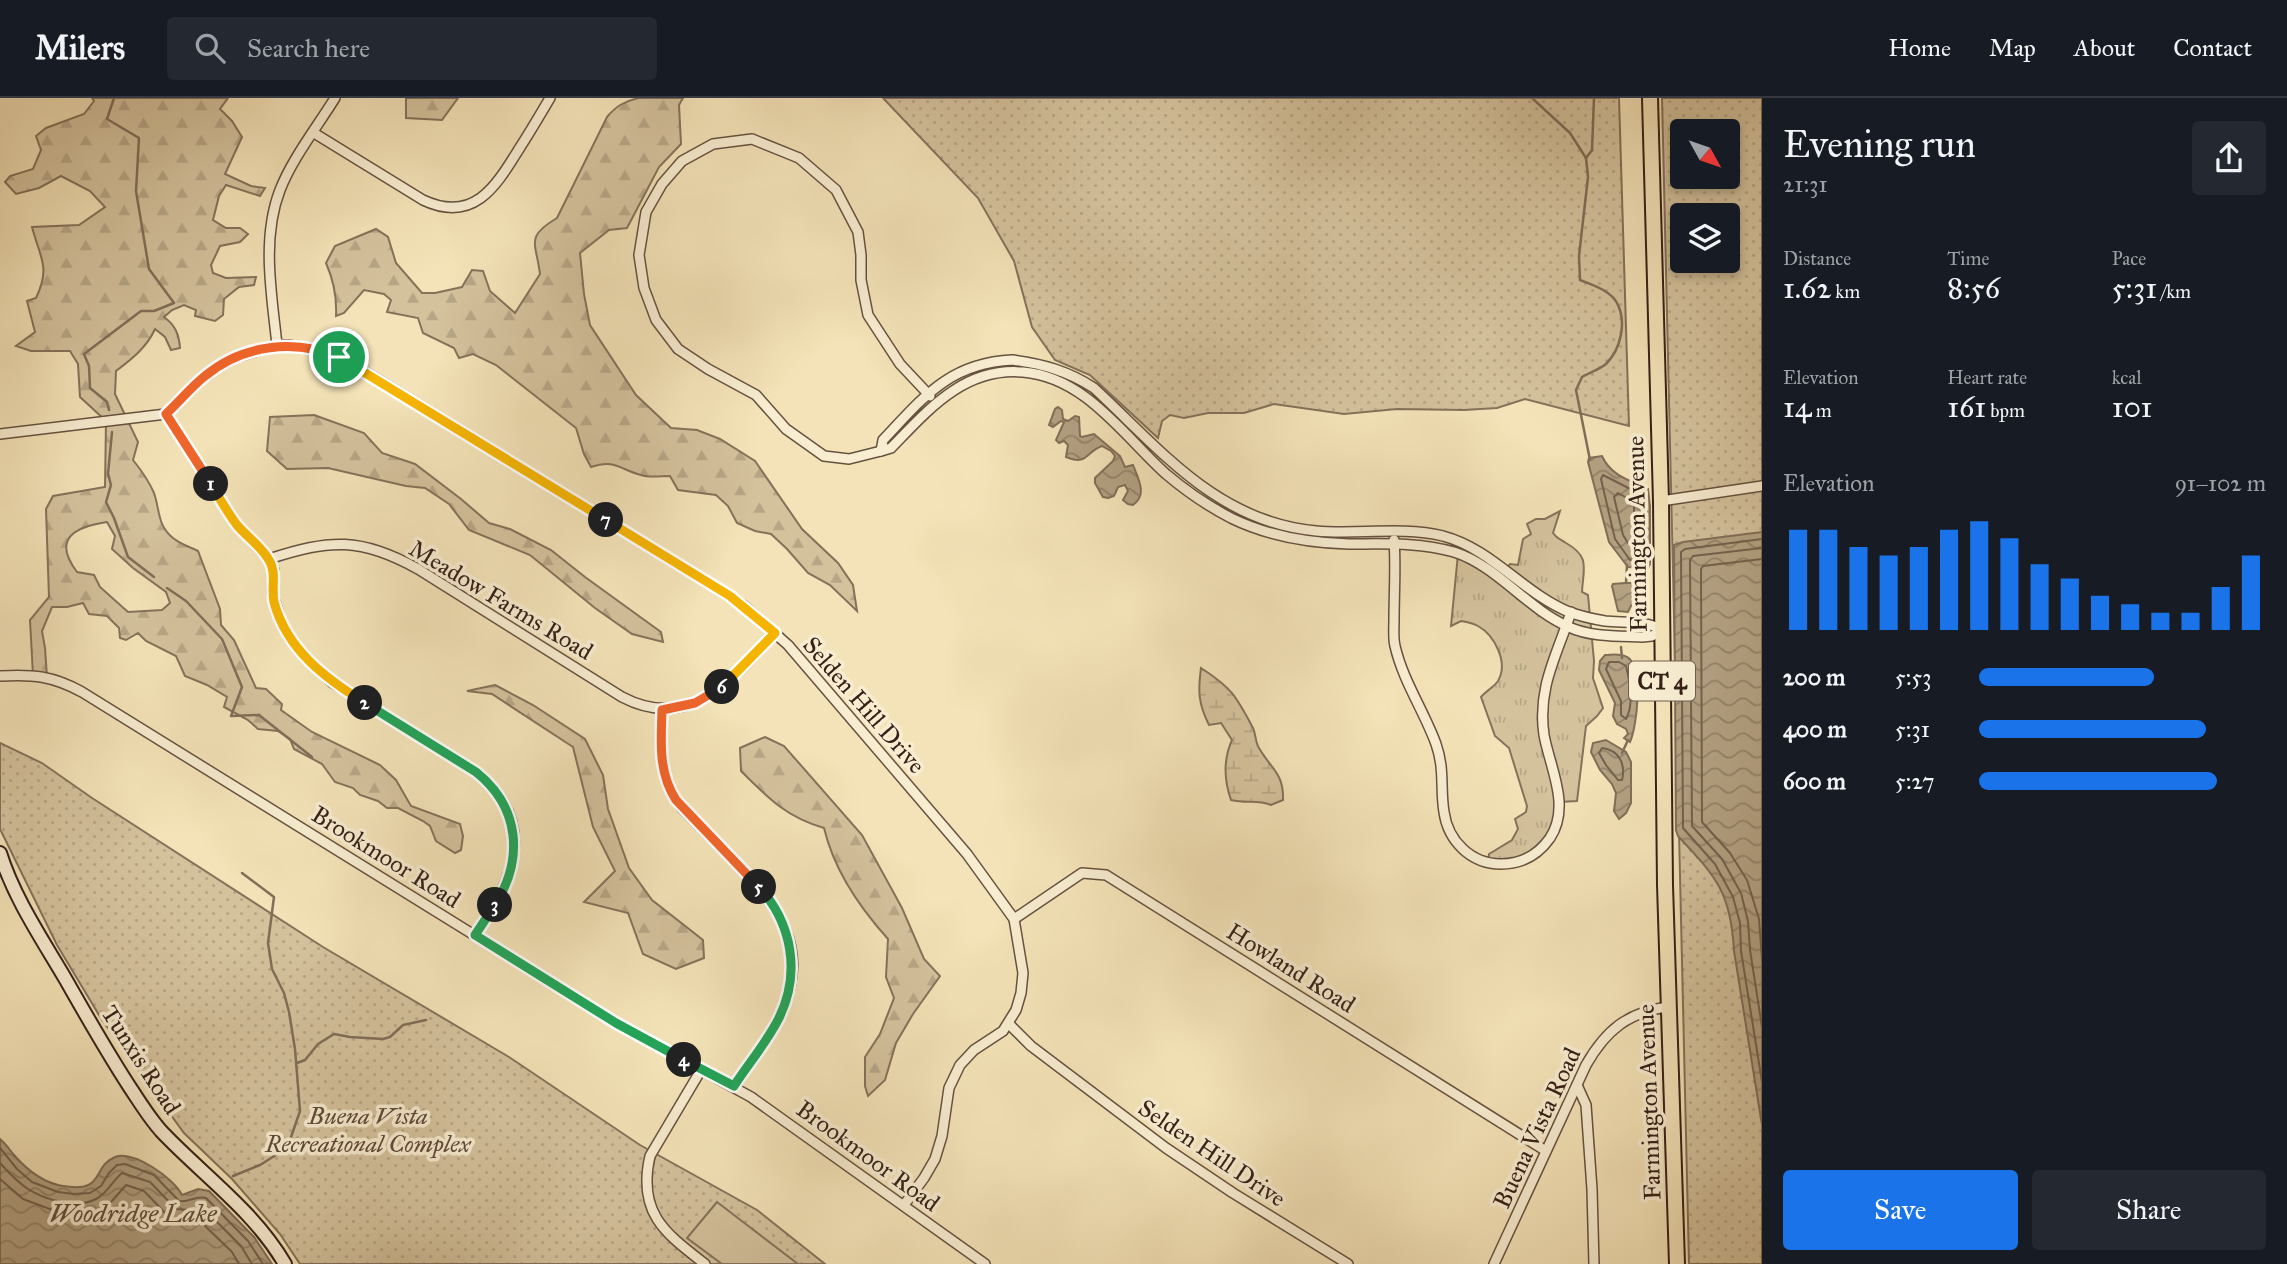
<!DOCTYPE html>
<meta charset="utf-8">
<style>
:root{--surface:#171b24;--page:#242831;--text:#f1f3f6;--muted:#9ea1a6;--line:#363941;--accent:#1a73e8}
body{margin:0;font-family:"IM FELL Great Primer",serif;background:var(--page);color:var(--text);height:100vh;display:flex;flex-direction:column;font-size:26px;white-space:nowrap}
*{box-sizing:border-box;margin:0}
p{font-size:23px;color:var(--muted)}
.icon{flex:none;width:38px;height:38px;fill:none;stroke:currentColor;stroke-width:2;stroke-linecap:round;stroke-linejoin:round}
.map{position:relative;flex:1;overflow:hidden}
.sheet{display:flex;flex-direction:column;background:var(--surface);width:525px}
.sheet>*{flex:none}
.needle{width:46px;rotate:130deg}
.fabs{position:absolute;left:1670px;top:21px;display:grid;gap:14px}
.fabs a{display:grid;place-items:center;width:70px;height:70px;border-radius:7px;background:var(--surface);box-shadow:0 4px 10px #0003;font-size:35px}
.pin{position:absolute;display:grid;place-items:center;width:60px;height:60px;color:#fff;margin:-30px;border:4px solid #fff;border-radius:50%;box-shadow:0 2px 7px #0007}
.km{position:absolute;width:35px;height:35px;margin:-18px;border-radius:50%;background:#222;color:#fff;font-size:19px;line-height:35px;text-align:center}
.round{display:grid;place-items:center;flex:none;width:74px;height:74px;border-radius:7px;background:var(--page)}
.overview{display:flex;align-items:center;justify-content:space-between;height:119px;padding:0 21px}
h1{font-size:38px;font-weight:600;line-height:52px}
.figures{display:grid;grid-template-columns:repeat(3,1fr);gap:10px;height:119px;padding:7px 21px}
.figures div{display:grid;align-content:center}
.figures b{font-size:30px;font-weight:600}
.figures small{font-size:19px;font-weight:400}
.figures p{font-size:19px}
.chart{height:196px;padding:14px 21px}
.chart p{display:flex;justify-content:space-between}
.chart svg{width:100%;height:126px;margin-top:7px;stroke:var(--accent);stroke-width:6}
.button{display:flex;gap:14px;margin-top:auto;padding:14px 21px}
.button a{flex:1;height:80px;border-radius:7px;background:var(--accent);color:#fff;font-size:28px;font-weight:600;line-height:80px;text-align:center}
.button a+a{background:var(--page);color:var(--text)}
ul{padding:0 21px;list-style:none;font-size:23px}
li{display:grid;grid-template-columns:112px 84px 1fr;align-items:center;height:52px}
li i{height:18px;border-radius:9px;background:var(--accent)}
header{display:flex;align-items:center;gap:42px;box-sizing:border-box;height:98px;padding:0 35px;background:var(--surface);border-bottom:2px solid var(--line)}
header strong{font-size:33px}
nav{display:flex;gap:38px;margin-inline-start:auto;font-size:24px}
.search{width:490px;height:63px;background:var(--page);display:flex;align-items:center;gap:18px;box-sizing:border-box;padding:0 24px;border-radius:7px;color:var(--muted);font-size:26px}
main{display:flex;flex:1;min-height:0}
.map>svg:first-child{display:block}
.grass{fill:url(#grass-tufts);stroke:#85725a;stroke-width:2}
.forest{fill:url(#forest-firs);stroke:#85725a;stroke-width:2;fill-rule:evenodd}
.wetland{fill:url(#wetland-marsh);stroke:#85725a;stroke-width:2}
.park{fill:url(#park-dots);stroke:#85725a;stroke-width:2;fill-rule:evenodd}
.garden{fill:#d4c29d;stroke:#85725a;stroke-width:2}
.water{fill:url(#water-waves);stroke:#816e58;stroke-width:2}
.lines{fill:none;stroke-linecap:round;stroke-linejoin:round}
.shore{stroke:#74614d;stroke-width:2}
.stream{stroke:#816e58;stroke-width:2.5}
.street-casing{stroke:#665240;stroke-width:12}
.secondary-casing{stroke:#362118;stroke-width:16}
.primary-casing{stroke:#362118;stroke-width:18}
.street{stroke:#f8edd1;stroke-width:9}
.secondary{stroke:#f8edd1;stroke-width:12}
.primary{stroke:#f4e3b8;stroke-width:14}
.split-1-casing{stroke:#fff;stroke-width:14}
.split-2-casing{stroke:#fff;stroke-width:14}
.split-3-casing{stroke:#fff;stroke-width:14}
.split-4-casing{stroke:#fff;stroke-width:14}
.split-5-casing{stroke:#fff;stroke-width:14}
.split-6-casing{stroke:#fff;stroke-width:14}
.split-7-casing{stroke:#fff;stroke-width:14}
.split-8-casing{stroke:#fff;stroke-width:14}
.split-1{stroke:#f0652b;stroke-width:9}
.split-2{stroke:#f5b400;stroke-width:9}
.split-3{stroke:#22a559;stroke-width:9}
.split-4{stroke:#22a559;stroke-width:9}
.split-5{stroke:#22a559;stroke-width:9}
.split-6{stroke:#f0652b;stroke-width:9}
.split-7{stroke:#f5b400;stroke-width:9}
.split-8{stroke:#f5b400;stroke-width:9}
.labels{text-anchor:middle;stroke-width:7;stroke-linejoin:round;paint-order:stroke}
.shield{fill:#f8edd1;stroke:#705e50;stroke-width:2}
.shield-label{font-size:23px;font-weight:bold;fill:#362118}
.street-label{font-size:24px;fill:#362118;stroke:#f8edd1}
.park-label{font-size:24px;font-style:italic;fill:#5e4939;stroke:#f8edd1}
.water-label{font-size:26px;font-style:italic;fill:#624e3d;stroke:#f8edd1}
</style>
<header>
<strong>Milers</strong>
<div class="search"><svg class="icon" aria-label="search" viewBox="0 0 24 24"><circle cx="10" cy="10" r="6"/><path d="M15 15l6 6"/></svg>Search here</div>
<nav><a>Home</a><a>Map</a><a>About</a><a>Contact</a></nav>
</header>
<main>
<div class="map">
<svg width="1762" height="1166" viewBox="0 0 1762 1166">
<defs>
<pattern id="grass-tufts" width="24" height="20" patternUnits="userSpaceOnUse" patternTransform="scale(1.75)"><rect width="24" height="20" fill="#d4c29d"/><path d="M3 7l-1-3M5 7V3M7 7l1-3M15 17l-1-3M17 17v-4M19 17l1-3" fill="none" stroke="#b7a686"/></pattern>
<pattern id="forest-firs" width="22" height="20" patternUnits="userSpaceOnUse" patternTransform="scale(1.75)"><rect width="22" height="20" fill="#d4c29d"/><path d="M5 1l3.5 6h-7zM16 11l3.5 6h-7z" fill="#b7a686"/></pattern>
<pattern id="wetland-marsh" width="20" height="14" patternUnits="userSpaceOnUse" patternTransform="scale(1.75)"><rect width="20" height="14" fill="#d4c29d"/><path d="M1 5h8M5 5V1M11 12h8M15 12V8" fill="none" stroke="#b7a686"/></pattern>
<pattern id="park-dots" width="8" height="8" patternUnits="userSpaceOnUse" patternTransform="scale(1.75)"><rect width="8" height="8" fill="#d4c29d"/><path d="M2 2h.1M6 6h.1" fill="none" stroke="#b7a686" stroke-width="1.8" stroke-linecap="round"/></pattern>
<pattern id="water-waves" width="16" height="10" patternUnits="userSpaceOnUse" patternTransform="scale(1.75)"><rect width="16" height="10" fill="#b3a182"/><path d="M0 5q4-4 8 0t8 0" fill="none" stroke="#928369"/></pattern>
</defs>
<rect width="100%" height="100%" fill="#f4e3b8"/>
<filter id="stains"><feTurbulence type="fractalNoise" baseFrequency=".00286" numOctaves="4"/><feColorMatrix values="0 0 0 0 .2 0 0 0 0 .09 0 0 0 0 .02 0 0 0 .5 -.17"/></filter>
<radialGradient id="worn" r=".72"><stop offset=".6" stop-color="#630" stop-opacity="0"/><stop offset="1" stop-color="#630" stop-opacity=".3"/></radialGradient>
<path class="grass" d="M1560 413 1553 435C1557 441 1560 441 1566 445 1591 459 1583 471 1582 494L1588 497 1594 563 1593 580 1603 610 1597 618 1586 628 1577 703 1559 704 1551 738 1528 761 1488 766 1489 756 1512 742 1518 731 1515 721 1526 714 1527 708 1509 650 1495 638 1481 599C1486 593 1494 589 1498 583 1509 564 1494 537 1478 528 1473 525 1467 524 1461 523L1451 528 1458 456 1499 480 1510 466 1518 467 1523 441 1531 436 1527 426 1536 421H1545Z"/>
<g class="forest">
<path d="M92 0H228L220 11 232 23 242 39 225 76 251 88 265 90 260 98 226 87 219 98 213 122 226 130H240L248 136 240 144 220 148 211 167 213 175 226 180 256 179 254 187 239 189 224 201 223 217 215 223 195 218 196 212 184 207 172 212 164 219C175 227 179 236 180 250L171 252 165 239 155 231C147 249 132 261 116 273L115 296 138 344 133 362C141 372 149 383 154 395 160 412 157 427 173 440 180 446 190 449 198 453L220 511 221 527 234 542 256 590 266 591 282 606 281 612 312 634 380 667 396 682 411 708 460 726 463 738 461 752 455 755 436 743 430 728 423 723 398 710H387L378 703 360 697 353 690 335 684 322 666 294 651 290 641 278 633 258 631 248 622 224 609 227 599 207 587 185 578 176 558 146 543 138 535 126 542 120 540 119 530 107 518 89 516 83 505 67 509H52L42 533 45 550 47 579 33 577 30 522 49 499 46 411 53 398 105 389 106 323 80 299 78 266 70 253H31L16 248 35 234 27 203 36 200C51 169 40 160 32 129L79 127 105 109 90 93 61 78 39 90 16 96 5 84 10 78 33 71 41 52 36 38 46 30 84 16 94 3ZM107 424 115 438 112 451 133 470 166 494 170 505 162 512 128 514 100 489 94 477 77 474C52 441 74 429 107 424Z"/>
<path d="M406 0H458L442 22 406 20Z"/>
<path d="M639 0H683L679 7 681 46 659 69 627 130 609 132 580 155 584 196 590 227 636 297 671 330 697 332 720 341 755 363 802 431 838 465 853 487 857 513 830 487 808 475 787 451 771 436 755 433 737 425 728 408 716 397 678 392 670 378C660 378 649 380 641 377 619 371 615 361 591 369L584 356 576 330 496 267 473 256 459 260 454 250 423 235 418 220 387 214 391 202 384 196 364 192 344 215 336 218C337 199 334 183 326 165L335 148 376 131 388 139 396 165 422 195H435L462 189 472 172 483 173 490 193 515 215 540 176C536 144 525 139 557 120L607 19C616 8 625 3 639 0Z"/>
<path d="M314 317 364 335 382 355 415 366 461 401 489 425 510 431 551 452 585 479 661 534 663 544 632 536 595 510 530 457 469 432 449 406 425 390 406 388 328 370 287 371 267 353 270 319Z"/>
<path d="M495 587 533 607 585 641 603 677 608 711 629 770 652 802 703 842 704 860 676 871 643 856 628 815 584 804 615 773 593 729 573 649 492 596 467 593Z"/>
<path d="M765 639 784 648 862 737 902 810 924 861 940 878 913 916 896 945 885 982 868 998 865 988V959L880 936 894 900 886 879 888 841C860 810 834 772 824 730 786 719 768 700 741 673L740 650Z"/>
</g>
<path class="wetland" d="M1201 570C1232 590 1236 598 1253 630 1256 636 1255 644 1259 650 1271 671 1284 675 1283 702L1271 707C1256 701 1247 706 1231 702 1224 682 1223 662 1232 642L1221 625 1209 627C1198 605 1198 593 1201 570Z"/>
<g class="park">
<path d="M883 0H1619L1629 328 1525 301 1497 310 1464 312 1397 311 1344 316 1274 306 1244 315H1208L1184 320 1170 317 1162 323 1158 340 1090 277 1055 262 1032 229 1014 163 978 100Z"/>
<path d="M1662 0H1762V1166H1689ZM1682 33H1727V79H1682ZM1682 117H1727V163H1682Z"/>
<path d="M0 645 42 665 92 700 323 849 509 959 640 1047 757 1112 825 1166H300L280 1136 232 1081 184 1035 102 922 57 847 0 731Z"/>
</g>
<path class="garden" d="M717 1104 798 1166H722L687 1140Z"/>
<g class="water">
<path d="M1058 309 1062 312 1063 321 1068 323 1075 318 1079 319 1080 338 1082 339 1094 336 1120 358 1125 369 1133 367C1138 380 1148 397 1133 407L1128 406 1123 402 1128 393 1125 387 1118 389 1114 398 1108 400 1103 399 1095 385V380L1113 363 1115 358 1111 353 1102 348C1085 354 1088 368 1066 359L1068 347 1064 343 1059 345 1056 342 1064 324 1061 323 1053 329 1049 327 1055 311Z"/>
<path d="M1602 358C1611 378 1629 382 1648 391L1650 408V466L1648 470 1628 469 1609 444 1588 364 1589 360Z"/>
<path d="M1762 434V1027L1734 853C1731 794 1716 779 1678 738L1676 732 1674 447 1683 444Z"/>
<path d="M1625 485H1635L1640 489 1628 514 1618 513 1612 488 1613 486Z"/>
<path d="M1605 557C1612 557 1620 555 1627 559 1644 568 1637 629 1630 644L1624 640 1628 636 1626 631 1617 626 1613 618 1615 605 1599 572 1600 563Z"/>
<path d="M1606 642 1626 654 1631 664V705L1626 715 1619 721 1614 713 1616 695 1612 686 1600 672 1591 654 1593 645Z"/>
<path d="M0 1041C6 1046 9 1051 14 1057 27 1072 44 1085 63 1088 106 1095 91 1069 115 1059 133 1052 174 1080 182 1097L198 1091 209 1093 254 1139 272 1166H0Z"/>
</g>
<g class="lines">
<g class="shore">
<path d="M1603 377 1642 397 1643 460 1641 463 1630 462 1615 441 1601 381Z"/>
<path d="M1618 395 1634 404V443L1632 446 1628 445 1623 437 1614 399Z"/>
<path d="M1762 441 1685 451 1681 454 1683 730 1715 766 1733 799 1740 825 1741 853 1762 984"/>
<path d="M1762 450 1693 458 1690 462 1692 728 1722 761 1741 795 1748 823 1750 852 1762 929"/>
<path d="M1762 461 1703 468 1701 471 1702 724 1730 755 1747 782 1759 821 1762 861"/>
<path d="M1609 564H1619L1626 568C1630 584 1634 607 1626 621L1621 617V603L1606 571Z"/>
<path d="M1602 650C1619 652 1626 666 1622 682H1618L1606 667 1599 655Z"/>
<path d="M0 1050 17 1071 32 1084 58 1094 73 1096 90 1095 101 1088 109 1075 117 1067 125 1066 154 1077 179 1103C189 1105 196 1097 206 1100L248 1143 263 1166"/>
<path d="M0 1065C8 1074 17 1084 28 1091 45 1102 77 1111 96 1101 108 1095 112 1083 122 1075L150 1084 176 1111 189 1112 202 1109 241 1148 252 1166"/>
<path d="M0 1081 23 1101 55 1113 73 1115 95 1113 112 1103 126 1087 144 1093 170 1120 180 1123 199 1122 232 1154 239 1166"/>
</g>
<g class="stream">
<path d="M1532 0 1570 35 1586 60 1588 79 1579 158 1580 182C1592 187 1610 192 1617 205 1627 224 1621 251 1606 266 1600 271 1589 275 1582 279L1576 292 1590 362"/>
<path d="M1586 60 1592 52 1594 0"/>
<path d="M109 312 107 304 90 290 89 268 84 256 141 213H154L174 205 149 171 136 93 139 40 107 21 114 0"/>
<path d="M112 334 108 376 111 387 106 404 114 420 128 459 154 479"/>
<path d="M1626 485 1627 467"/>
<path d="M167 490 186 503 222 541 242 589 231 618 259 617 312 659"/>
<path d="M1621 549 1622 560"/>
<path d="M1622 655 1628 642"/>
<path d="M297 965 305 962 318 946 334 936 350 939 383 941 390 939 403 927 426 922"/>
<path d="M233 1078 260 1067 284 1052 290 1042 300 1013 295 951 289 914 284 895 272 871 268 845 274 799 242 775"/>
</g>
<g class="street-casing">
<g id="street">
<path d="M314 35 423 102C474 126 496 88 519 51 530 34 540 17 550 0"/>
<path d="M277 247C272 198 261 141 280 92 292 61 317 29 335 0"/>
<path d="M1012 262C1043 266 1068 273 1094 290 1161 352 1217 424 1316 433 1357 437 1401 428 1443 438 1492 451 1523 495 1569 514 1580 518 1593 521 1605 523 1624 525 1646 522 1662 532L1652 538 1642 539C1619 538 1590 539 1569 529 1527 511 1498 468 1454 454 1419 444 1385 446 1349 446 1308 445 1268 438 1231 420 1208 408 1186 393 1166 376 1123 337 1085 279 1023 274 964 269 928 312 891 350L881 353 883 342C923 300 949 265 1012 262Z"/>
<path d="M166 316 236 426 269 461C330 441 361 439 418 471L622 599C691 635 732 581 775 535"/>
<path d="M0 336 166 316 201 282 219 268 237 259 277 247H288L327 254 356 268 743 507 788 547 967 756 1014 821 1023 875 1021 895 1016 912 1003 933 974 952 960 967 949 990 942 1038 935 1061 924 1080 904 1107"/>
<path d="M881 353 849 361 824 358 786 331 756 297 708 271 678 251 656 222 644 190 639 157 646 114 662 86 682 63 713 46 752 41 799 60 836 92 858 134 861 157V182L868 217 900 266 930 298"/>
<path d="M1661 403 1762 388"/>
<path d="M1394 442C1396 468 1394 495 1394 522 1394 530 1393 540 1395 548 1403 583 1424 613 1436 646 1445 672 1440 690 1444 714 1448 743 1471 766 1501 766 1521 766 1538 757 1550 740 1571 708 1550 670 1544 637 1537 590 1557 557 1571 514"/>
<path d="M269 461 274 472 272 494 280 520 289 539 307 561 333 585 476 674C539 724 514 783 475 837"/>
<path d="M0 578C33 576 53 578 82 594L616 925 751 999 985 1166"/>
<path d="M662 612C661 648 658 680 682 710 700 728 717 746 735 764 779 809 811 850 781 916 769 942 750 964 735 988"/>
<path d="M1014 821 1082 775 1106 777 1546 1053"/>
<path d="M1009 926 1031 948 1166 1050 1233 1095 1348 1166"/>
<path d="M701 972 650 1058C637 1115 665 1135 705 1166"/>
<path d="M1577 987 1586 1007 1592 1091 1594 1166"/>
<path d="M1494 1166 1586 967C1606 932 1628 914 1668 909"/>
</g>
</g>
<g class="secondary-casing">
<path id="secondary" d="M0 755C14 800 42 841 66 882 87 919 108 956 131 991 141 1006 150 1021 162 1034 204 1078 254 1113 285 1166"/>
</g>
<g class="primary-casing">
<path id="primary" d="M1650 0 1661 403 1665 787 1677 1166"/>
</g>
<use href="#street" class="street"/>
<use href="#secondary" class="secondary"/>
<use href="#primary" class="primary"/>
</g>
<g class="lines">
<g class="split-1-casing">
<path id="split-1" d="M211 386 166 316C179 304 191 289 205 278 243 246 295 241 339 259"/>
</g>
<g class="split-2-casing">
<path id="split-2" d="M211 386C219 399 227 414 237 427 247 439 261 448 269 462 277 475 271 490 274 504 287 552 325 580 365 605"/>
</g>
<g class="split-3-casing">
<path id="split-3" d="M365 605 476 674C520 709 524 761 495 807"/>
</g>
<g class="split-4-casing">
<path id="split-4" d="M495 807 475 837 616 925 684 962"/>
</g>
<g class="split-5-casing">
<path id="split-5" d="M684 962 734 988C749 965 767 944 779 920 801 875 792 825 759 789"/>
</g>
<g class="split-6-casing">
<path id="split-6" d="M722 589 695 605 662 612C661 644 658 674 676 702L759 789"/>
</g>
<g class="split-7-casing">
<path id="split-7" d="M606 422 730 498 775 535 722 589"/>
</g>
<g class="split-8-casing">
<path id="split-8" d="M339 259 606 422"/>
</g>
<use href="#split-1" class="split-1"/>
<use href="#split-2" class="split-2"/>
<use href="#split-3" class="split-3"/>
<use href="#split-4" class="split-4"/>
<use href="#split-5" class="split-5"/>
<use href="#split-6" class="split-6"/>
<use href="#split-7" class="split-7"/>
<use href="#split-8" class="split-8"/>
</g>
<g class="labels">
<rect class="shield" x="1629" y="563.5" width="66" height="39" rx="5"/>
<g class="shield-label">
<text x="1662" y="591">CT 4</text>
</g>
<g class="street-label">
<text transform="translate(1637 436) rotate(-91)" y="8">Farmington Avenue</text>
<text transform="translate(501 502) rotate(31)" y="8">Meadow Farms Road</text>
<text transform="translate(864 607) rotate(49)" y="8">Selden Hill Drive</text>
<text transform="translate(386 759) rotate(32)" y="8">Brookmoor Road</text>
<text transform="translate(1291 870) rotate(32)" y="8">Howland Road</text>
<text transform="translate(141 962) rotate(57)" y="8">Tunxis Road</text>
<text transform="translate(1649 1004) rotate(-92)" y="8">Farmington Avenue</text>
<text transform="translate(1537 1030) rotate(-65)" y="8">Buena Vista Road</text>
<text transform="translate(1212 1055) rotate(34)" y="8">Selden Hill Drive</text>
<text transform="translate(868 1058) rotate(36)" y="8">Brookmoor Road</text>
</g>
<g class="park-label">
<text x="368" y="1026">Buena Vista<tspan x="368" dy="28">Recreational Complex</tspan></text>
</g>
<g class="water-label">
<text x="133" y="1124">Woodridge Lake</text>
</g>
</g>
<rect width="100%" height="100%" filter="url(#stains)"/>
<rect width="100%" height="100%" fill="url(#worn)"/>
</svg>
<div class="fabs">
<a><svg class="needle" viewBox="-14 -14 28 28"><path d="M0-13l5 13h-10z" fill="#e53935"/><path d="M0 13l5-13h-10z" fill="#9ea1a6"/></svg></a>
<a><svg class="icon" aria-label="layers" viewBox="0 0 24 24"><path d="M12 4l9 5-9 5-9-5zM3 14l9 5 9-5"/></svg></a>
</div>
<div class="pin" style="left:339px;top:259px;background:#1e9e55"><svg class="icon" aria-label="arrive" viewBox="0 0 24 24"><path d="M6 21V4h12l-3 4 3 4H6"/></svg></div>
<b class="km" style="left:211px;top:386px">1</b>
<b class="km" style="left:365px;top:605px">2</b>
<b class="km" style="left:495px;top:807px">3</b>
<b class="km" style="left:684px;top:962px">4</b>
<b class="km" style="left:759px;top:789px">5</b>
<b class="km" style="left:722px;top:589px">6</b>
<b class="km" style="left:606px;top:422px">7</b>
</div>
<section class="sheet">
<div class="overview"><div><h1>Evening run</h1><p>21:31</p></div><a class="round"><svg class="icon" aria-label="share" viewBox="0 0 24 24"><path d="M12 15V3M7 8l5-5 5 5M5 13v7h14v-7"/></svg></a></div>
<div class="figures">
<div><p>Distance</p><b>1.62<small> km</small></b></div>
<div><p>Time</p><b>8:56</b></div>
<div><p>Pace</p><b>5:31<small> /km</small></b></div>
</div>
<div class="figures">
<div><p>Elevation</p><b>14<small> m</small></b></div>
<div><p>Heart rate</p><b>161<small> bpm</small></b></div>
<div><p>kcal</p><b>101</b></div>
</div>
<div class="chart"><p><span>Elevation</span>91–102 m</p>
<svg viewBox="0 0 160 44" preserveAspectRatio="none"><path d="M5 44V9M15 44V9M25 44V15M35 44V18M45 44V15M55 44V9M65 44V6M75 44V12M85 44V21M95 44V26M105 44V32M115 44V35M125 44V38M135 44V38M145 44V29M155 44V18"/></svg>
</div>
<ul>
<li><b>200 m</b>5:53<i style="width:61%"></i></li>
<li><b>400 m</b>5:31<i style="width:79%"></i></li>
<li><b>600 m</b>5:27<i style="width:83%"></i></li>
</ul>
<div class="button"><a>Save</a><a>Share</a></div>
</section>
</main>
